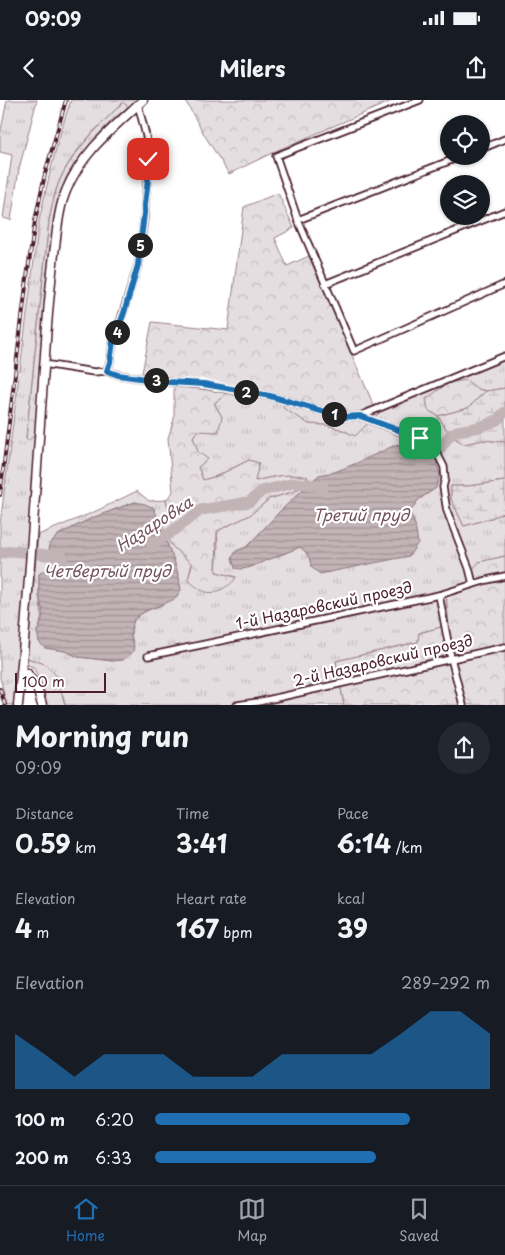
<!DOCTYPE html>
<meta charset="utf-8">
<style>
:root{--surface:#171b24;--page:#242831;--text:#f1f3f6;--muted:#9ea1a6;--line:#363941;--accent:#1f6fb2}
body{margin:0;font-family:"Playpen Sans",sans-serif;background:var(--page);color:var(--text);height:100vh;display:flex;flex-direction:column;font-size:19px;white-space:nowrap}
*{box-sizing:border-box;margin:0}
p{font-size:16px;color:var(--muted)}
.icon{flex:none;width:28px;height:28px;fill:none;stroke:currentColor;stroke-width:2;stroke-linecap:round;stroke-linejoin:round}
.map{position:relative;height:605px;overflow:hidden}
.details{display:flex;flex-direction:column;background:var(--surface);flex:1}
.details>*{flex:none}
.controls{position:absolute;left:440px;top:15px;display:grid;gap:10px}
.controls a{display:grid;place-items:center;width:50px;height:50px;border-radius:50%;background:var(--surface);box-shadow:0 1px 4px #0004;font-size:25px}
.scale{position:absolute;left:15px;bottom:12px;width:91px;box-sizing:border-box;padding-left:5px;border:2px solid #4a1f2b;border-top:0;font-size:14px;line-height:18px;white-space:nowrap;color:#4a1f2b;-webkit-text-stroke:4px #fff;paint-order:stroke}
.pin{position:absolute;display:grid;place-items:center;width:42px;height:42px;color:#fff;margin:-21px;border-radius:10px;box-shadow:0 2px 8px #0006}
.km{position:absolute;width:25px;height:25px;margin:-12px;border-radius:50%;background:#222;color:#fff;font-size:14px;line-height:25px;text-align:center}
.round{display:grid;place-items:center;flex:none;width:52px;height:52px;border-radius:26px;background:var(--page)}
.headline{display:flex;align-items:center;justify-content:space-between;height:85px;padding:0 15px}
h1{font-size:28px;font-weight:700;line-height:38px}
.stats{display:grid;grid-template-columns:repeat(3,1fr);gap:8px;height:85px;padding:5px 15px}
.stats div{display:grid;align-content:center}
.stats b{font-size:25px;font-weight:700}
.stats small{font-size:14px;font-weight:400}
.stats p{font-size:14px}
.chart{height:140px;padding:10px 15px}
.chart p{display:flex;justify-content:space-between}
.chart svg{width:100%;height:90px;margin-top:5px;fill:var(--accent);opacity:.7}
ul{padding:0 15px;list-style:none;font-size:16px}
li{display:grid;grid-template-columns:80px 60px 1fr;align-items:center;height:38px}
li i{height:12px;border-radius:6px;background:var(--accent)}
.status{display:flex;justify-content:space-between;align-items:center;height:35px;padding:0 25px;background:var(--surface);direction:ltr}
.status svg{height:14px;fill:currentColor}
header{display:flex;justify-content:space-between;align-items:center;height:65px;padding:0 15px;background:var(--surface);font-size:22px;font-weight:700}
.dock{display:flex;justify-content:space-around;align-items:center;height:70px;border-top:1px solid var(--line);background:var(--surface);font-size:14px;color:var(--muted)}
.dock a{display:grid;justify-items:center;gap:2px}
.dock .current{color:var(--accent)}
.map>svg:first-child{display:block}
.grass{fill:url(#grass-tufts);stroke:#987e86;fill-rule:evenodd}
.forest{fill:url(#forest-crowns);stroke:#987e86}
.wetland{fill:url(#wetland-marsh);stroke:#987e86}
.water{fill:url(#water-rules);stroke:#91787e}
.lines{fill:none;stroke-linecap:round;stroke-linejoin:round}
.river{stroke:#c1b3b6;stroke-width:11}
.street-casing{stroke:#4a1f2b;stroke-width:9}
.secondary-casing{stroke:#4a1f2b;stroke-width:11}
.street{stroke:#fff;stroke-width:5.5}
.secondary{stroke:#fff;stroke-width:8}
.rail-casing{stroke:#4a1f2b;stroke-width:4}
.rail{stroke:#fff;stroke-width:2;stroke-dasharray:5.5;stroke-linecap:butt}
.route-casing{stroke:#fff;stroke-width:10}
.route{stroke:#1f6fb2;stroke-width:6}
.labels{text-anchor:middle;stroke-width:4.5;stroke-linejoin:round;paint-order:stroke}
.street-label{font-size:15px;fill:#4a1f2b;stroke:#fff}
.water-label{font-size:16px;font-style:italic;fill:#74535c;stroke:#fff}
</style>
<div class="status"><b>09:09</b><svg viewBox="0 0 49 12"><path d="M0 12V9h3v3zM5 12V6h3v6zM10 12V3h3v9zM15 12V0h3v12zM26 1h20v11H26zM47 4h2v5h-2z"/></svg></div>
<header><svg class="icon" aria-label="back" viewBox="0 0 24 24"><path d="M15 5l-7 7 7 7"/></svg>Milers<svg class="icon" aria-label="share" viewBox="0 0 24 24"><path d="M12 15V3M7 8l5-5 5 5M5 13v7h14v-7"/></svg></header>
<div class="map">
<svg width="505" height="605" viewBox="0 0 505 605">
<defs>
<pattern id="grass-tufts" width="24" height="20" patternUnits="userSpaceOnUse" patternTransform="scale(1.25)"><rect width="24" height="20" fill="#e5dee0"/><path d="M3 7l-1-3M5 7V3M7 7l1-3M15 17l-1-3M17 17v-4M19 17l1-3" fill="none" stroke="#c6bec0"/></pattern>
<pattern id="forest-crowns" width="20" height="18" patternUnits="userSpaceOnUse" patternTransform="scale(1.25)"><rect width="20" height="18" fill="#e5dee0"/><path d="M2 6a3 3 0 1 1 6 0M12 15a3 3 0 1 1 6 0" fill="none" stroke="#c6bec0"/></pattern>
<pattern id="wetland-marsh" width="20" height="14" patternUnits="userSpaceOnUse" patternTransform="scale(1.25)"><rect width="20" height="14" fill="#e5dee0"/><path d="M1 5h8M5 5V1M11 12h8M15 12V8" fill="none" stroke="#c6bec0"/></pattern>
<pattern id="water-rules" width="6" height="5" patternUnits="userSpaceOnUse" patternTransform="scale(1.25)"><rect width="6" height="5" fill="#c1b3b6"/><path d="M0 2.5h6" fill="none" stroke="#9f9194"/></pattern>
</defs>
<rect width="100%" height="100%" fill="#fff"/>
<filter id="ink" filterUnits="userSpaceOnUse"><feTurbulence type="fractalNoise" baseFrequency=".02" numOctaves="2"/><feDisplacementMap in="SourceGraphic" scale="10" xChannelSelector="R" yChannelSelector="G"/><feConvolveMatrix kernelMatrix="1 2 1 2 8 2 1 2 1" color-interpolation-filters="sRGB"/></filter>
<g filter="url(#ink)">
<g class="grass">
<path d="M7 0H37L19 69 11 120 3 118 12 55 0 52V35Z"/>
<path d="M71 0H135L128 7 122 3C97 28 67 55 56 90 53 100 51 111 49 121L26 338 36 334 15 605H7L0 578V424L39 121C48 80 57 40 71 0Z"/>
<path d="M505 260V288L486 291 478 289 428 310 438 316 450 335 464 344 483 340 505 342V381L468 386H451V399L464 426 491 418 505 412V456L479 462 476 480 446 495 449 525 419 533 418 542 336 561 344 605H65L63 596 45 564 27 558 38 435 94 412 137 391 149 401 166 400 169 411 162 422 173 447 185 457 192 464 188 480 236 477 216 472 218 446 217 431 250 415 269 399 298 390 308 378C289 372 273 377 255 381L258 363 249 360 217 376 203 380 198 367V353L193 337 197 331 222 317 214 303 223 297 229 285 270 292 284 297 309 324 326 325 340 329 355 335 381 311ZM357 363 436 388 418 400 410 412 415 425 409 456 387 460 312 467C310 458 308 453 300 447L248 468 236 451 246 447 299 393 319 375 335 372ZM135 402 154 408 164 437 174 460 162 505C139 513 125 519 134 546L113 561 78 557 65 551 45 548 37 532C44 517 41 510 39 495 39 488 39 481 39 474L46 469 52 464 58 435 92 418Z"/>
</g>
<g class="forest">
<path d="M185 0H394L276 51 229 74 205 36Z"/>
<path d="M123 2 128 7 111 21 79 58 68 74 61 91 54 122 48 171 36 334 28 341 26 339 49 121C51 111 53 101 56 91 65 58 99 27 123 2Z"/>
<path d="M278 93 294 128 275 138 287 166 309 156 374 306 381 311 355 336 340 329 326 325 309 324 283 308 284 297 270 292 229 285 223 297 214 303 222 317 218 332 197 331 193 337 198 352 208 359 198 367 203 380 217 376 249 360 259 363 255 381C276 376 287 373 308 377L298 390 269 399 250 415 217 431 216 472 236 477C233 483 229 485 224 488 208 498 200 490 188 480L192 464C186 458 180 454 174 448 167 441 164 431 162 422L169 411 166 400 173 392 168 338 174 319V279L142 273 152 222 228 230 244 107Z"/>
<path d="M466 280 478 289 486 291 468 308 438 316 428 310 426 299 448 283Z"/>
<path d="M505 456V605H344L336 561 418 542 419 533 449 525 446 495 476 480 473 469 479 462Z"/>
<path d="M27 558 45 564 57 576 65 605H47L43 586 33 567 25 564Z"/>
</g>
<g class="wetland">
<path d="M505 288V342L483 340 464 344 450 335 438 316 468 308 486 291Z"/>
<path d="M505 381V412L491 418 464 426 451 399V386H468Z"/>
</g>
<g class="water">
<path d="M413 341 426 345 434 357 440 374 436 388 418 400 410 412 415 425 418 443 409 456 320 474 311 467C310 458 308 453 300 447L248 468 240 469 235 468 232 458 236 451 247 447 280 411 319 375 335 372 357 363 395 345Z"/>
<path d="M135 402 145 404 154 408 164 437 174 460 179 477 181 490 175 499 145 511 134 519 130 535 134 546 133 552 123 560 113 561 78 557 65 551 45 548 39 542 37 532 41 524 43 513 39 495V474L46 469 52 464 48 456 50 443 58 435 92 418Z"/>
</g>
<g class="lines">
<g class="river">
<path d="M421 364 434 357 450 335 457 331 481 327 497 320 505 312"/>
<path d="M152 446 201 410 249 402 262 391 294 383 309 384 323 387"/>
<path d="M0 453 13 451 63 457"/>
</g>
<g class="street-casing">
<g id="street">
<path d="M420 0 276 56 298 120 354 251 505 184"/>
<path d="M481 49 505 39"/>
<path d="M298 120 462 56"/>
<path d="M325 184 505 111"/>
<path d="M44 264 94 272 107 271 119 275 168 282 204 285 270 296 342 317 360 316 505 256"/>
<path d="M107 271 110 262 113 243 123 213 138 165 144 118 149 59 146 36 138 4"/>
<path d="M360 316 420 339 431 345 436 351 444 367 445 379 443 387 447 411 469 468 473 484"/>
<path d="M439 495 451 558 463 605"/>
<path d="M148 556 439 495 487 480 505 476"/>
<path d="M237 605 258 602 505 547"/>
</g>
</g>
<g class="secondary-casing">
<g id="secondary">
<path d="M21 572 27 573 37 588 42 605"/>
<path d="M18 605C30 489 36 372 45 255 47 221 50 188 54 154 57 133 58 110 66 91 81 53 114 27 143 0"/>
</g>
</g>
<use href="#street" class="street"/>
<use href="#secondary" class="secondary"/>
<g class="rail-casing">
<g id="rail">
<path d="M0 395 28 170 35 121 45 74 66 0"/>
<path d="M0 589 5 605"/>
</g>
</g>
<use href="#rail" class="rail"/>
</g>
</g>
<g class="lines" filter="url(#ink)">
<g class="route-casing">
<path id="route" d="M148 59V79L138 165 124 213 113 242 110 262 107 271 118 275 168 282 204 284 270 296 342 317 360 316 420 338"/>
</g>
<use href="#route" class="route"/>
</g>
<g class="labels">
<g class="street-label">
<text transform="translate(324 506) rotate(-12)" y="5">1-й Назаровский проезд</text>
<text transform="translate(383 561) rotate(-13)" y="5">2-й Назаровский проезд</text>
</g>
<g class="water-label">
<text x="361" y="421">Третий пруд</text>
<text transform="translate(154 424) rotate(-33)" y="6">Назаровка</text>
<text x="107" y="477">Четвертый пруд</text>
</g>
</g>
</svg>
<div class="controls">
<a><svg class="icon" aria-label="locate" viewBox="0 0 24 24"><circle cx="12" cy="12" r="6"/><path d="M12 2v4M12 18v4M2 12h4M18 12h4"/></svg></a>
<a><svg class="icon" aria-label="layers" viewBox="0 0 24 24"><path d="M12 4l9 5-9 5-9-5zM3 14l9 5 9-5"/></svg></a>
</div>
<div class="scale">100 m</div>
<div class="pin" style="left:420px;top:338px;background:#1e9e55"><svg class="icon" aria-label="arrive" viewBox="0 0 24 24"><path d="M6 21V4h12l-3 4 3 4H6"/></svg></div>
<div class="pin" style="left:148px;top:59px;background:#d93025"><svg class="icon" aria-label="check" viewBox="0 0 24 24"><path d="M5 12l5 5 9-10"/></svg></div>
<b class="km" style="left:334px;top:314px">1</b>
<b class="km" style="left:246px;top:292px">2</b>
<b class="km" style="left:156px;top:280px">3</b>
<b class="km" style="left:117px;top:232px">4</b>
<b class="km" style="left:140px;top:145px">5</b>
</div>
<section class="details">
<div class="headline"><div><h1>Morning run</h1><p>09:09</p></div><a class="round"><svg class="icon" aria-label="share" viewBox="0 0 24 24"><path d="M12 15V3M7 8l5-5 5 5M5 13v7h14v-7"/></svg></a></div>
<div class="stats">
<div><p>Distance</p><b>0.59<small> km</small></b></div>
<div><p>Time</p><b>3:41</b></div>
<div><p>Pace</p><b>6:14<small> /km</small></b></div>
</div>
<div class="stats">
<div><p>Elevation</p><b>4<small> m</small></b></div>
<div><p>Heart rate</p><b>167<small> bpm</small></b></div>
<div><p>kcal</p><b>39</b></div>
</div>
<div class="chart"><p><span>Elevation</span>289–292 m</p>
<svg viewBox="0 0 160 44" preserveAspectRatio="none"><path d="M0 44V17L10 27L20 38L30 27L40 27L50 27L60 38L70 38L80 38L90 27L100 27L110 27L120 27L130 17L140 6L150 6L160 17V44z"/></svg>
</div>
<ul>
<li><b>100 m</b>6:20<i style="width:76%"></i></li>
<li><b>200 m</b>6:33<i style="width:66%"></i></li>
</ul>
</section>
<nav class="dock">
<a class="current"><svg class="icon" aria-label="home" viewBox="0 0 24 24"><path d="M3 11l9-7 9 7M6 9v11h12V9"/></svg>Home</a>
<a><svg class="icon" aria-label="map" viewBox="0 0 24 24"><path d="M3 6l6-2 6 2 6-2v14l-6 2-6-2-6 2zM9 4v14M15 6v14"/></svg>Map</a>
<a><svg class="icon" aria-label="saved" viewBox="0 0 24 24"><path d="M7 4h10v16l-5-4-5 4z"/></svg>Saved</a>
</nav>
